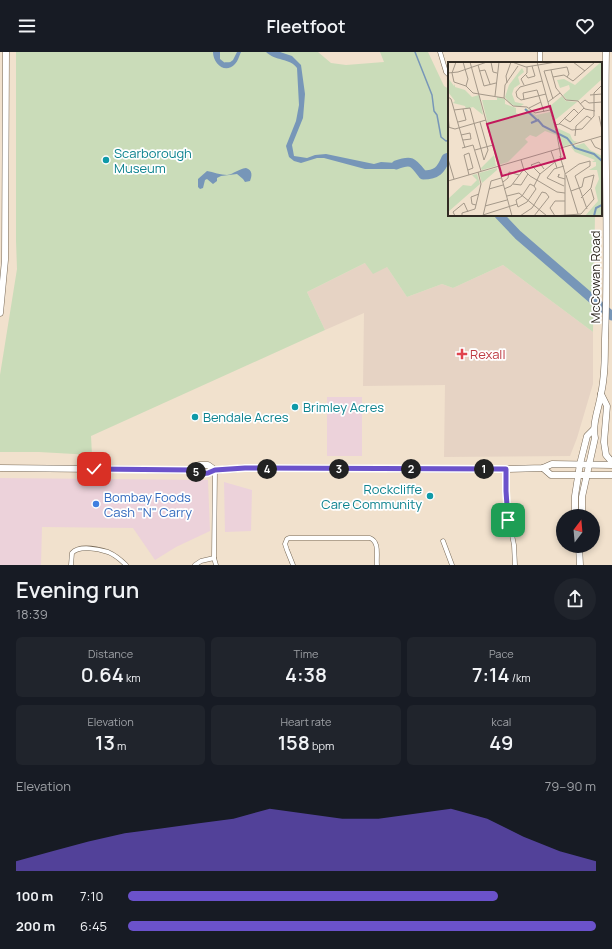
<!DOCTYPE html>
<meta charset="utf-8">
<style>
:root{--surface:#171b24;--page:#20242c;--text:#f1f3f6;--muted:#9ea1a6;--accent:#6b52cb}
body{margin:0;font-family:Manrope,sans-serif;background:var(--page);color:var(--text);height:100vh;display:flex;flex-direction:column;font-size:15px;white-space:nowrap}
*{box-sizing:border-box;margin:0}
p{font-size:13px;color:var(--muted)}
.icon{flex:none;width:22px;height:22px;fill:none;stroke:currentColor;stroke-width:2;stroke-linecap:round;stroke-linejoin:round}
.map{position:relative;height:513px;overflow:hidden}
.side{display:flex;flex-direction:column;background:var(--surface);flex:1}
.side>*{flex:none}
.needle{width:26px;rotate:16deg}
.controls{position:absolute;left:556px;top:457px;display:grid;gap:8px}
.controls a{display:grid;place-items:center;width:44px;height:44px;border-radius:50%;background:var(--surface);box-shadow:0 2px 6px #0003;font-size:20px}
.pin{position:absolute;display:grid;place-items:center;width:34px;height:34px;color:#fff;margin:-17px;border-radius:8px;box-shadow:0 2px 6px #0006}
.km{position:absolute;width:20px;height:20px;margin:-10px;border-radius:50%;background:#222;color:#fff;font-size:11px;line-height:20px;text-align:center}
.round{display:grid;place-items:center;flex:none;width:42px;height:42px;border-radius:21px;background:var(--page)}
.overview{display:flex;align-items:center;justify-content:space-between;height:68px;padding:0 16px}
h1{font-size:22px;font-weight:600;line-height:30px}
.stats{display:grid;grid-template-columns:repeat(3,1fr);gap:6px;height:68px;padding:4px 16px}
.stats div{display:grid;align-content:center;border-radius:6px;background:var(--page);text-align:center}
.stats b{font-size:20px;font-weight:600}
.stats small{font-size:11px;font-weight:400}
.stats p{font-size:11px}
.chart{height:112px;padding:8px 16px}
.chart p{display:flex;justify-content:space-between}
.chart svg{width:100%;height:72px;margin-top:4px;fill:var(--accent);opacity:.7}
ul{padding:0 16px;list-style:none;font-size:13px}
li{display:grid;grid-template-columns:64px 48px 1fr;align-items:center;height:30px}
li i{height:10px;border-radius:5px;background:var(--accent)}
header{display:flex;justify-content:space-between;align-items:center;height:52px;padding:0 16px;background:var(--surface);font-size:18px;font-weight:600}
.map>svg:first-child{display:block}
.commercial{fill:#ecd2da}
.medical{fill:#e6d3c4}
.green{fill:#cadcb9}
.water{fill:#7796b8}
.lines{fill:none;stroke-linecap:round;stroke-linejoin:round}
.stream{stroke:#7796b8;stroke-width:1.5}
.river{stroke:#7796b8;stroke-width:9}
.minor-casing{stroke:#776957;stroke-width:5}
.secondary-casing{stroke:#776957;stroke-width:7}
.minor{stroke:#fff;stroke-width:4}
.secondary{stroke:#fff;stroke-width:6}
.route-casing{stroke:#fff;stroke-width:8}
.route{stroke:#6b52cb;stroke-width:5}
.culture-dot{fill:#0f9aa8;stroke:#fff;stroke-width:1.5}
.health-dot{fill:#e0444e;stroke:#fff;stroke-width:1.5}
.shop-dot{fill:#3f7fe0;stroke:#fff;stroke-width:1.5}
.labels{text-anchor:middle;stroke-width:3.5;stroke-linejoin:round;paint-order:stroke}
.culture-label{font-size:13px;fill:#0d838f;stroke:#fff;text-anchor:start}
.street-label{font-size:13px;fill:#312b23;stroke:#fff}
.health-label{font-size:13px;fill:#be3a42;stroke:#fff;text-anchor:start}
.shop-label{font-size:13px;fill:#366cbe;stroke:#fff;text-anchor:start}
.inset-river{fill:none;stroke:#7796b8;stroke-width:2}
.inset-road{fill:none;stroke:#a49889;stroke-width:1}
.view{fill:#c2185b;fill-opacity:0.15;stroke:#c2185b;stroke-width:2}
.inset-edge{fill:none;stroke:#312b23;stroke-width:2}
</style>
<header><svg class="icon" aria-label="menu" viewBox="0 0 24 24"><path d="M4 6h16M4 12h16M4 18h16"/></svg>Fleetfoot<svg class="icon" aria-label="heart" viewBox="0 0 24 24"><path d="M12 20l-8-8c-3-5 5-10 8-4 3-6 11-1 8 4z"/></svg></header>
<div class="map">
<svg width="612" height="513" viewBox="0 0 612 513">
<rect width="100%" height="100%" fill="#f1e1cd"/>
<g class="commercial">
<rect x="327" y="345" width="35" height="59"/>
<path d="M0 426 208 428 210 479 176 495 155 508 133 476 42 475 41 513H0Z"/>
<path d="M224 430 252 438 251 479 225 480Z"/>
</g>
<path class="medical" d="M365 211 387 215 407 245 442 232 453 236 503 213 593 280V332L577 386 570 404 444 405 445 333 363 334 364 261 325 278 307 240Z"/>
<path class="green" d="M16 0H318L331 11 346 13 384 10 380 0H428L444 34 449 37V163H595L593 280 503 213 453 236 442 232 407 245 387 215 373 222 365 211 307 240 325 278 91 384 92 403 39 400H0V323L17 217 16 189Z"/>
<g class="water">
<path d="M213 0H220V7L225 11H229L233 8 237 0H241C239 4 238 9 235 12 225 23 213 11 213 0Z"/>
<path d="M266 0H280L292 4 301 13 305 42 303 66 292 93 294 104 307 106 315 103 326 102 374 112 381 110 396 111 395 117H365L324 106H317L301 111 294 109 289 105 286 94 296 69 299 53 297 16C290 6 275 9 266 0Z"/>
<path d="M246 116C253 118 252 124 250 129L245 130 243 127 237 122 221 124 217 126V129L213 132 207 127 205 128 203 136 200 137 198 135V127L207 119C213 120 221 123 227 123 234 122 238 117 246 116Z"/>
</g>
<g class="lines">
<g class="stream">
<path d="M415 0 432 43 434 59 437 63 441 85 446 89 449 88"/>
<path d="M225 11H230"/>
</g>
<g class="river">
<path d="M396 113C412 107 413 110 423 123 437 123 441 118 446 106L449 105"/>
<path d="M499 163 518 183 612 264"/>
</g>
<g class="minor-casing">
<g id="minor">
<path d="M440 0 446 20 449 23"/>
<path d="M540 11V0"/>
<path d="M506 417 507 458 514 493 515 513"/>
<path d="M215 418 214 506 216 513"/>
<path d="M443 489 452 513"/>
<path d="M71 513 72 501C79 493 98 497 108 500 115 503 121 508 126 513"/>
<path d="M195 513 201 509 214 506"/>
<path d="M293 513 287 498 285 492 287 487 289 486H370C380 490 376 504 377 513"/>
</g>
</g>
<g class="secondary-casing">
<g id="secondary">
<path d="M0 261 5 208 6 0"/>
<path d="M601 342 607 354 604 390 606 403 612 410"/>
<path d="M0 416 193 418 199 421H208L215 418 245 416 506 417 543 416 552 412 612 413"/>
<path d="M543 416 551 423H612"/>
<path d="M193 418 199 413H208L215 418"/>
<path d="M575 464V444L580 412 587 384 593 378"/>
<path d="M582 464V445L595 386C592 371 599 356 601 342 605 324 605 306 605 287 609 192 604 96 606 0"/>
<path d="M579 494 580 513"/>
</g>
</g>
<use href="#minor" class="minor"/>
<use href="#secondary" class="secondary"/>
</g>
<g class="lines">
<g class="route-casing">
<path id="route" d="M94 417 193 418 199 422 208 421 215 418 245 416 506 417V439L508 468"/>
</g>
<use href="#route" class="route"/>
</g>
<g class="culture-dot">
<circle cx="106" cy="108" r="4"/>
<circle cx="295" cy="355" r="4"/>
<circle cx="195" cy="365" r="4"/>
<circle cx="430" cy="444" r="4"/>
</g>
<path class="health-dot" d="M460 296h4v4h4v4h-4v4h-4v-4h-4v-4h4z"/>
<circle class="shop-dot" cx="96" cy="452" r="4"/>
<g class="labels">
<g class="culture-label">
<text x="114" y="106">Scarborough<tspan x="114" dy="15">Museum</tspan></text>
<text x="303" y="360">Brimley Acres</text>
<text x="203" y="370">Bendale Acres</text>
<text x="422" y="442" text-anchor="end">Rockcliffe<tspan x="422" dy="15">Care Community</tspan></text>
</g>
<g class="street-label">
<text transform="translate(595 225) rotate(-90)" y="5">McCowan Road</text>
</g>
<g class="health-label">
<text x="470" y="307">Rexall</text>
</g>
<g class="shop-label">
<text x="104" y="450">Bombay Foods<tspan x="104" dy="15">Cash "N" Carry</tspan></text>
</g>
</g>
<g transform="translate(448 10)">
<rect width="154" height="154" fill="#f1e1cd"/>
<path d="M153 0 154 17 130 39 119 38 115 33 122 27 121 23 112 26 109 18 116 17 127 23ZM74 6 76 10 70 15 72 22 66 26 64 32 67 40 76 42 71 45 62 42 57 35 61 23ZM0 16 6 24 7 22V25L17 28 24 35 31 33 35 53 25 45 18 47 17 44 5 41 7 39 0 30ZM114 34 118 39 129 40 106 59 102 44ZM49 35 57 37V42L68 46V51L73 53 78 51V46L88 53 102 50 108 73 97 69 88 75 82 73 77 77 80 80 60 100 50 103 34 38H49ZM109 66 122 72 124 77 126 79 127 76 126 79 130 80 113 85ZM136 81 142 88 154 94V154H137L150 139 147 126 151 117 149 108H141L148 104V100H144L147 98 127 90 123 85ZM46 93 48 104 34 108 33 106ZM49 106V108L34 121 31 111ZM29 112 32 122 0 150V137L15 123 23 124 29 118 24 113Z" fill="#cadcb9"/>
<path class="inset-river" d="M77 47 89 58M83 61 90 58 95 64 119 76 127 86 146 92 154 99M146 154 148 146 154 143V135"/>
<path class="inset-road" d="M8 0 4 11 6 20 18 24 25 31 56 36 65 44 79 45 87 51 102 48M15 0 20 17 18 24M22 0 64 154M43 0 45 10 49 11M64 0 78 5 108 0M89 0 109 73 113 95M125 0 137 9M30 3 36 24 48 21M103 8 108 26 118 38 130 39 137 47 147 49M31 9 37 8 42 22M0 11 10 10 39 0M78 13 80 16 87 14 84 4M105 15 116 13 125 19 147 0M94 19 72 25 68 30 69 35 73 38 98 32M59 21 58 14 63 0M76 23 73 17 79 11V5M142 33 154 32M47 34 51 0M0 35 3 37 17 86M56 36 57 23 70 4M105 37 96 9 119 5 121 12 119 15M76 38 75 31 89 28 96 50M100 40 112 31M132 42 137 38 141 41 154 40M22 46 36 98 40 88 32 60M81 46 93 40M6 48 22 46M0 52 1 65M151 54 154 68M116 56 122 60 136 46M10 60 18 58 15 47M111 62 126 47 131 52M106 63 112 62 124 68 134 67 146 54V31L154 23M0 65 7 67 38 58M13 73 22 71 23 77 15 78M127 74 128 64 139 54 144 57M143 78 147 85 154 88M14 86 25 83 33 109M27 88 45 83M103 89 109 106M112 94 117 111V154M0 97 6 117M73 98 76 108 82 114 109 130 117 131M116 104 106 107 99 116 116 124M20 108 25 106 21 91 16 93 21 113M92 112 83 103 91 100 96 107M117 112 131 102 142 99V104L127 114 139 147M118 113 130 152M110 115 111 112V113L110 115 117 117M0 119 154 74M55 120 60 116 61 110 71 113M65 122 73 123 80 112M86 124 92 112 107 100M41 127 55 123M56 127 63 124 76 107M123 129 134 125 136 116 146 113 143 126 133 136M59 134 71 131 99 154M69 142 70 145 79 140 88 127 86 124M69 142 68 138 74 134 82 122 86 124M28 143 24 142 23 135 31 132M37 144 59 138M35 153 69 142M7 154 5 150 16 141 20 150M14 154V151L27 147 33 122 30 110M35 154 43 119 53 116M72 154 84 146 94 130 98 131M86 154 101 135 98 131M105 154 133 152 146 137 143 127M107 154 102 146 107 139H117"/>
<path class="view" d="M102 44 117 96 54 114 39 62Z"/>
<rect width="154" height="154" class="inset-edge"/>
</g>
</svg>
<div class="controls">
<a><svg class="needle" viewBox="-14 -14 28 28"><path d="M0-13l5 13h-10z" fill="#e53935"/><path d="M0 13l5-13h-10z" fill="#9ea1a6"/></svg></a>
</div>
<div class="pin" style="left:508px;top:468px;background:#1e9e55"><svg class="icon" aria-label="arrive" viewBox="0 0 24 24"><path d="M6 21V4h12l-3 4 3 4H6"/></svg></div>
<div class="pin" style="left:94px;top:417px;background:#d93025"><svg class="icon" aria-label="check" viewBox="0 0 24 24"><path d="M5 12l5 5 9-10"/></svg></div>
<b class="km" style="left:484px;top:417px">1</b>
<b class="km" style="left:411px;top:417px">2</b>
<b class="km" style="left:339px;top:417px">3</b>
<b class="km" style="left:267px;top:417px">4</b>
<b class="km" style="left:196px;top:420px">5</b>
</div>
<section class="side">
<div class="overview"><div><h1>Evening run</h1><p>18:39</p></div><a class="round"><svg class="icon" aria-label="share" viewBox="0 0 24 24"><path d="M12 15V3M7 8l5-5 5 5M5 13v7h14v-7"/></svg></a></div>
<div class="stats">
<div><p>Distance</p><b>0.64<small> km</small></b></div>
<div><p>Time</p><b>4:38</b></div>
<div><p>Pace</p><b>7:14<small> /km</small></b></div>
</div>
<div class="stats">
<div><p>Elevation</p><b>13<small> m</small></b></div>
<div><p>Heart rate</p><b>158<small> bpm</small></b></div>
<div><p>kcal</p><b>49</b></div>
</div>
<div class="chart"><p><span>Elevation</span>79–90 m</p>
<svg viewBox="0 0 160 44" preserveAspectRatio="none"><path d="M0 44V38L10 32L20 26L30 21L40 18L50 15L60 12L70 6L80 9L90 12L100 12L110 9L120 6L130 12L140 23L150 32L160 38V44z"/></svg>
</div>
<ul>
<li><b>100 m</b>7:10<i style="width:79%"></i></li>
<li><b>200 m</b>6:45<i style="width:100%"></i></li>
</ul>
</section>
